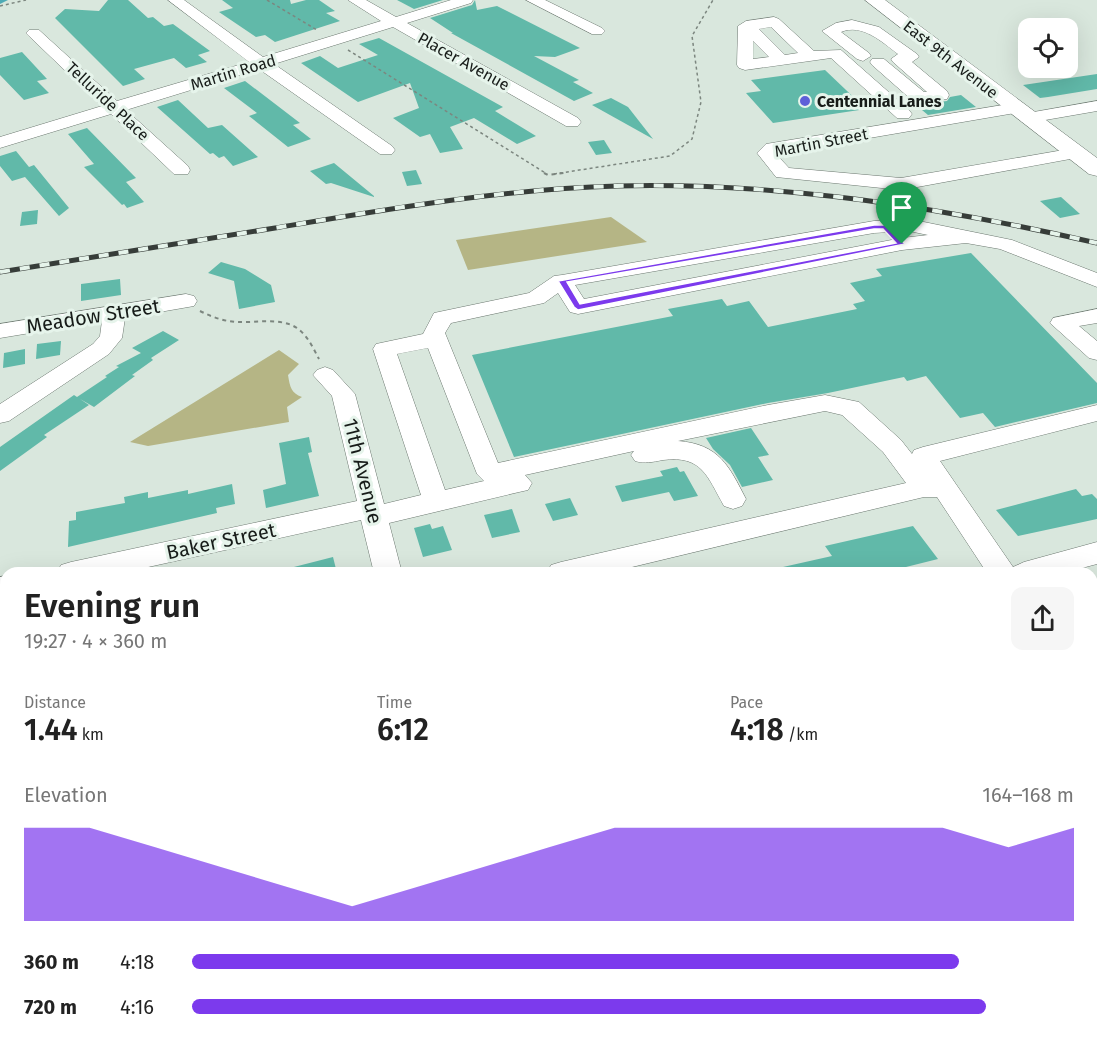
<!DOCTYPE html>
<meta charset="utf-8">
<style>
:root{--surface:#fff;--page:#f6f6f6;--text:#222;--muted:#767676;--accent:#7c3aed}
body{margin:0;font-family:"Fira Sans",sans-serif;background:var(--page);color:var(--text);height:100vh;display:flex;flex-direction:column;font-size:22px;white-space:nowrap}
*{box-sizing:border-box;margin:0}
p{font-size:20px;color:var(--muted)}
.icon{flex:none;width:33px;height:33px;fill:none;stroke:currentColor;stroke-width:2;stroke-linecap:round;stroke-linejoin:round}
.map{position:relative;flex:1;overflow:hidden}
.sheet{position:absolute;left:0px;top:567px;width:1098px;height:474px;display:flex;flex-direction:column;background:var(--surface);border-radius:18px 18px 0 0;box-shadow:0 6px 24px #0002}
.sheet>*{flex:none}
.buttons{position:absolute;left:1018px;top:18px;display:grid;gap:12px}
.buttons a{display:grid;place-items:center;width:60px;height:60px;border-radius:12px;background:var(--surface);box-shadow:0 6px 24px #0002;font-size:30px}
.pin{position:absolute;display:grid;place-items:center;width:51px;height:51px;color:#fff;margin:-62px -26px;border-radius:50% 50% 50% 0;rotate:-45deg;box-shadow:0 0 6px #0007}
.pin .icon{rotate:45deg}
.round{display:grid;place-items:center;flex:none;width:63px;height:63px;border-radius:12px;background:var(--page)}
.summary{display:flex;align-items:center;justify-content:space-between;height:102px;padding:0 24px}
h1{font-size:33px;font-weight:600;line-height:45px}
.figures{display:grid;grid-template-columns:repeat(3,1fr);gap:9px;height:102px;padding:6px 24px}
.figures div{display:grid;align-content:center}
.figures b{font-size:30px;font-weight:600}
.figures small{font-size:16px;font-weight:400}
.figures p{font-size:16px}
.chart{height:168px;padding:12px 24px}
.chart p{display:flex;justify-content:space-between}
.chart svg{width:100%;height:108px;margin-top:6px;fill:var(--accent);opacity:.7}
ul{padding:0 24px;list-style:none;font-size:20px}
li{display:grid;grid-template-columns:96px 72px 1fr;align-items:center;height:45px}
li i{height:15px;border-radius:8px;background:var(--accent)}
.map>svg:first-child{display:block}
.green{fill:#b5b585}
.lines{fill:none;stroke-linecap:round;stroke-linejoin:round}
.canal{fill:#4eabb5;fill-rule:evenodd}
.building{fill:#61b9a9}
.minor-casing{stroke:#6c7870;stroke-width:1}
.major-casing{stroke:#6c7870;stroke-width:1}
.path-far1{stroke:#7c867f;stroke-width:1.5;stroke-dasharray:3 3;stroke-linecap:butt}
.path{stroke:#7c867f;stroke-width:2;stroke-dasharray:4 4;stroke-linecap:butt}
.minor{fill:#fff;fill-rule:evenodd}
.major{fill:#fff;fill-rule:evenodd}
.rail-casing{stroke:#373d39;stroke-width:5}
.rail{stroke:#e6f4eb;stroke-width:4;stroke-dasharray:10;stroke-linecap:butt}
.route{fill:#7c3aed;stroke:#fff;stroke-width:1.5;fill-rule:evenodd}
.poi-dot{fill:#5e60d8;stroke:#e6f4eb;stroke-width:2}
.labels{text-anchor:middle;stroke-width:6;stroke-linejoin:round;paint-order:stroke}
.far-street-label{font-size:16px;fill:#171c19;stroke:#e6f4eb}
.far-poi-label{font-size:16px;font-weight:bold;fill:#171c19;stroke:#e6f4eb;text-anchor:start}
.street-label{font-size:20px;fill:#171c19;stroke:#e6f4eb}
</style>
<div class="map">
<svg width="1097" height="1041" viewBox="0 0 1097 1041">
<rect width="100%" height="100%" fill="#d9e7dd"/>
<g class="green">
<path d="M611 217 647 242 468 270 456 240Z"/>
<path d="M279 350 299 364 288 375C290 387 291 393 302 397L287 407 289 422 148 446 130 442Z"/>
</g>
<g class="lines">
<path class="canal" d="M0 0H8L0 4Z"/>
</g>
<g class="building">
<path d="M108 0H128L148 18 153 17 164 26 173 24 210 51 198 55 207 62 186 68 174 58 134 69 145 79 123 86 55 18 65 9 99 11Z"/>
<path d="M222 0H290L291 4 306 0H319L335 11 326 13 340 21 275 42 265 35 256 37 219 12 233 8Z"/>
<path d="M397 0H443L414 9Z"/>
<path d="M475 0 477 10 497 6 580 48 555 57 534 56 579 80 573 82 593 93 574 101 451 33H453L430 18 472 5Z"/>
<path d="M379 38 503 107 495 111 536 136 517 144 474 118 450 127 463 149 440 153 430 134 420 137 393 118 419 108 410 83 358 102 301 63 320 56 338 68 378 55 359 44Z"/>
<path d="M22 52 47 79 37 81 49 93 24 100 0 75V58Z"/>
<path d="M825 70 866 109 773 123 746 93 761 91 751 80Z"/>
<path d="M1097 74V89L1048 97 1040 98 1023 85Z"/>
<path d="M245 81 300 123 293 125 311 139 288 147 249 116 257 113 224 88Z"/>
<path d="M961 95 976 107 928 115 916 105 947 101 950 97Z"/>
<path d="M611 98 628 107 653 139 592 105Z"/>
<path d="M178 100 208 128 222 125 258 157 233 166 224 156 219 158 213 153 210 154 157 107Z"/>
<path d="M87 128 136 178 126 182 144 202 127 208 124 204 122 205 84 167 94 164 68 134Z"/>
<path d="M604 140 612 153 596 155 588 142Z"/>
<path d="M16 151 29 167 34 165 69 208 59 216 25 177 12 181 0 166V156Z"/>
<path d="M334 163 374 196V197L331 183 326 184 310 171Z"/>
<path d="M416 170 422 184 407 186 402 172Z"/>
<path d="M1061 197 1080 214 1060 218 1040 201Z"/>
<path d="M38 210 37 224 20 226 22 212Z"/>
<path d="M971 253 1097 383V403L995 427 983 413 960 418 926 376 907 381 904 377 828 393 768 403 514 457 472 355 673 316 668 309 722 299 727 306 749 301 768 327 857 309 853 304 865 301 850 283 882 276 876 269Z"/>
<path d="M221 262 245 269 271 285 275 302 239 309 234 281 208 273Z"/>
<path d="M120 279 121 295 81 301V284Z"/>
<path d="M163 331 179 340 151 358 153 360 132 375 135 376 94 407 80 399 89 405 44 435 47 437 0 471V447L74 395 77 397 107 377 105 376 119 367 116 366 141 353 132 348Z"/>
<path d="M61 341 60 355 36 359 37 344Z"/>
<path d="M25 349V364L3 368 4 353Z"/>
<path d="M751 428 769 455 758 457 773 480 742 487 730 465 713 449 706 438Z"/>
<path d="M309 437 312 452 308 453 319 496 266 508 263 490 286 484 279 443Z"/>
<path d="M677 467 680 472 684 471 698 496 674 501 669 492 622 502 615 486 663 476 660 471Z"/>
<path d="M232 484 235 504 216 508 217 513 68 547 69 521 76 520V512L125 503 124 497 148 492V498L188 490V494Z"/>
<path d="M1076 489 1082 496 1092 494 1097 499V519L1018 536 996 510Z"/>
<path d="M570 498 578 515 553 521 545 504Z"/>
<path d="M512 509 520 532 492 538 484 515Z"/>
<path d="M430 524 432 529 443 526 452 550 423 557 414 528Z"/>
<path d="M913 526 938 559 882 573H784L783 567 832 556 825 546Z"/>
<path d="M333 557 337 573H291L290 568Z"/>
</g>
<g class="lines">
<g class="minor-casing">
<g id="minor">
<path d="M168 0H184L263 57 381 21 348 0H366L396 17 451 0H473L471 3 407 23 578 118 581 122 578 126H566L393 27 274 64 392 146 395 150 392 154H380L259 69 126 110 188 166 190 170 188 174H174L111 114 0 148V137L102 106 29 36 26 33 29 30H39L117 101 249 62Z"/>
<path d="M526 0H545L602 28 605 31 602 34H592Z"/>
<path d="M774 17 779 19 814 51 841 50 909 110 912 114 909 118H897L831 58 745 70 739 68 737 65 738 26 746 21ZM771 27 798 53 785 55 759 29ZM753 41 769 57 753 59Z"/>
<path d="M852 20 879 27 917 54 919 57 912 62 947 91 949 95 947 99 920 103 914 102 872 65 870 62 872 59H884L924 92H927L893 62 891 59 898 54C882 42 862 23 841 32L869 53 871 56 863 61 857 59 822 31 836 23Z"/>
<path d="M1097 101V111L1028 123 1022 122 1019 118 1022 114 1028 113Z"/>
<path d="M1015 103 1021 104 1024 108 1021 112 776 154 789 168 901 178 1075 148 1081 149 1084 153 1081 157 901 190 776 177 757 153 766 144 772 143Z"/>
<path d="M909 219 1012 240 1097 273V287L1000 249 966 243 902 250 578 314 570 312 558 293 544 303 451 323 445 333 498 463 768 405 825 395 859 402 901 440 912 454 914 450 923 447 1097 405V421L940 461 1013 567 1024 562 1097 542V564L1063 573H987L937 497H924L607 573H547L551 565 561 562 906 483 883 452 842 415 825 411 678 441C719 444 729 466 746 499L742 506 733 509 724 506C707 476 702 455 663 460 652 462 645 464 635 461L631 455 634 451 525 475 532 483 528 490 519 492 389 523 402 573H374L361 520 121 573H57L61 565 71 562 357 501 332 396 313 375 317 370 325 367 333 370 355 394 384 504 421 495 373 349 376 344 423 334 434 313 529 293 554 276 562 275 874 221ZM909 231 928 235 902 238 584 299 575 285 874 233ZM428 348 477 474 484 481 445 490 397 354Z"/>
<path d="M186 294 194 296 197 301 194 306 125 318 122 338 109 354 9 421 0 423V404L93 344 100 336 102 321 0 338V324Z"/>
<path d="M1097 309V323L1079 326 1097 341V360L1089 358 1050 323 1053 318Z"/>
<path d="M6 576V598L0 599V577Z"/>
<path d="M1092 680 1097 681V713L1092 712Z"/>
<path d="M6 686V712L0 713V687Z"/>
<path d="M6 813V845L0 847V815Z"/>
<path d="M1097 884V920L1092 922V886Z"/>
<path d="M483 1035H523L524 1041H484Z"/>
<path d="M663 1035H718L715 1041H660Z"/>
</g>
</g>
<g class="major-casing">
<path id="major" d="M865 0H885L1097 158V176L1089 174Z"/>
</g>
<g class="path-far1">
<path d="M267 0 317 30"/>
<path d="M0 6 26 0"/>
<path d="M348 50 547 174"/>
<path d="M554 174 670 156 692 139 701 102 692 36 713 0"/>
</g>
<g class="path">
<path d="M544 173 548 175 564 173"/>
<path d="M200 311C212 317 223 321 236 322 256 323 280 317 297 328 308 336 313 348 319 359"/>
</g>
<use href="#minor" class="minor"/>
<use href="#major" class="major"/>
<g class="rail-casing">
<path id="rail" d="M0 272C92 257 183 243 275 228 388 209 502 189 617 186 780 182 939 207 1097 243"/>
</g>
<use href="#rail" class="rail"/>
</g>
<path class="route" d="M874 225H887L905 244 578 310 574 307 558 281ZM874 229H883L896 243 580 304 567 282Z"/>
<circle class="poi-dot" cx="805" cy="101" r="6"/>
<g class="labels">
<g class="far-street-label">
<text transform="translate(951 59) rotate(38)" y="6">East 9th Avenue</text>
<text transform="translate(464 61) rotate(29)" y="6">Placer Avenue</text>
<text transform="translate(233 72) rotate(-17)" y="6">Martin Road</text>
<text transform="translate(108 101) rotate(43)" y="6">Telluride Place</text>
<text transform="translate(821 142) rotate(-11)" y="6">Martin Street</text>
</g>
<g class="far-poi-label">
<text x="817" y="107">Centennial Lanes</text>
</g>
<g class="street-label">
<text transform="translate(93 316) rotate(-9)" y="7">Meadow Street</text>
<text transform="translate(363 471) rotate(76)" y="7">11th Avenue</text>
<text transform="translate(221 541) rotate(-12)" y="7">Baker Street</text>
</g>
</g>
</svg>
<div class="buttons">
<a><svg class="icon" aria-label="locate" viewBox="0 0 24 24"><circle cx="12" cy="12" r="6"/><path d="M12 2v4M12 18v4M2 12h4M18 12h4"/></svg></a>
</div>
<div class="pin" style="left:902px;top:244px;background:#1e9e55"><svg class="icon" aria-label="arrive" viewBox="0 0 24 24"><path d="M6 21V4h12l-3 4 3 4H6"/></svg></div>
<section class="sheet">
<div class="summary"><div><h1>Evening run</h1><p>19:27 · 4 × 360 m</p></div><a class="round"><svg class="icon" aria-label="share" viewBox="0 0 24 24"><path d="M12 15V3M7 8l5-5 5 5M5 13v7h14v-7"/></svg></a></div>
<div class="figures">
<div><p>Distance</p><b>1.44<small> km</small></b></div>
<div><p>Time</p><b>6:12</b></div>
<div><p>Pace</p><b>4:18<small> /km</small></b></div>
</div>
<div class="chart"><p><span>Elevation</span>164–168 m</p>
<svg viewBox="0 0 160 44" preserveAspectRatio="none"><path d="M0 44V6L10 6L20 14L30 22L40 30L50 38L60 30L70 22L80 14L90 6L100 6L110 6L120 6L130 6L140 6L150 14L160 6V44z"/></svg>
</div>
<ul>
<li><b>360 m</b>4:18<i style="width:87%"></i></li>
<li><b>720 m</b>4:16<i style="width:90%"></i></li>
</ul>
</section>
</div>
